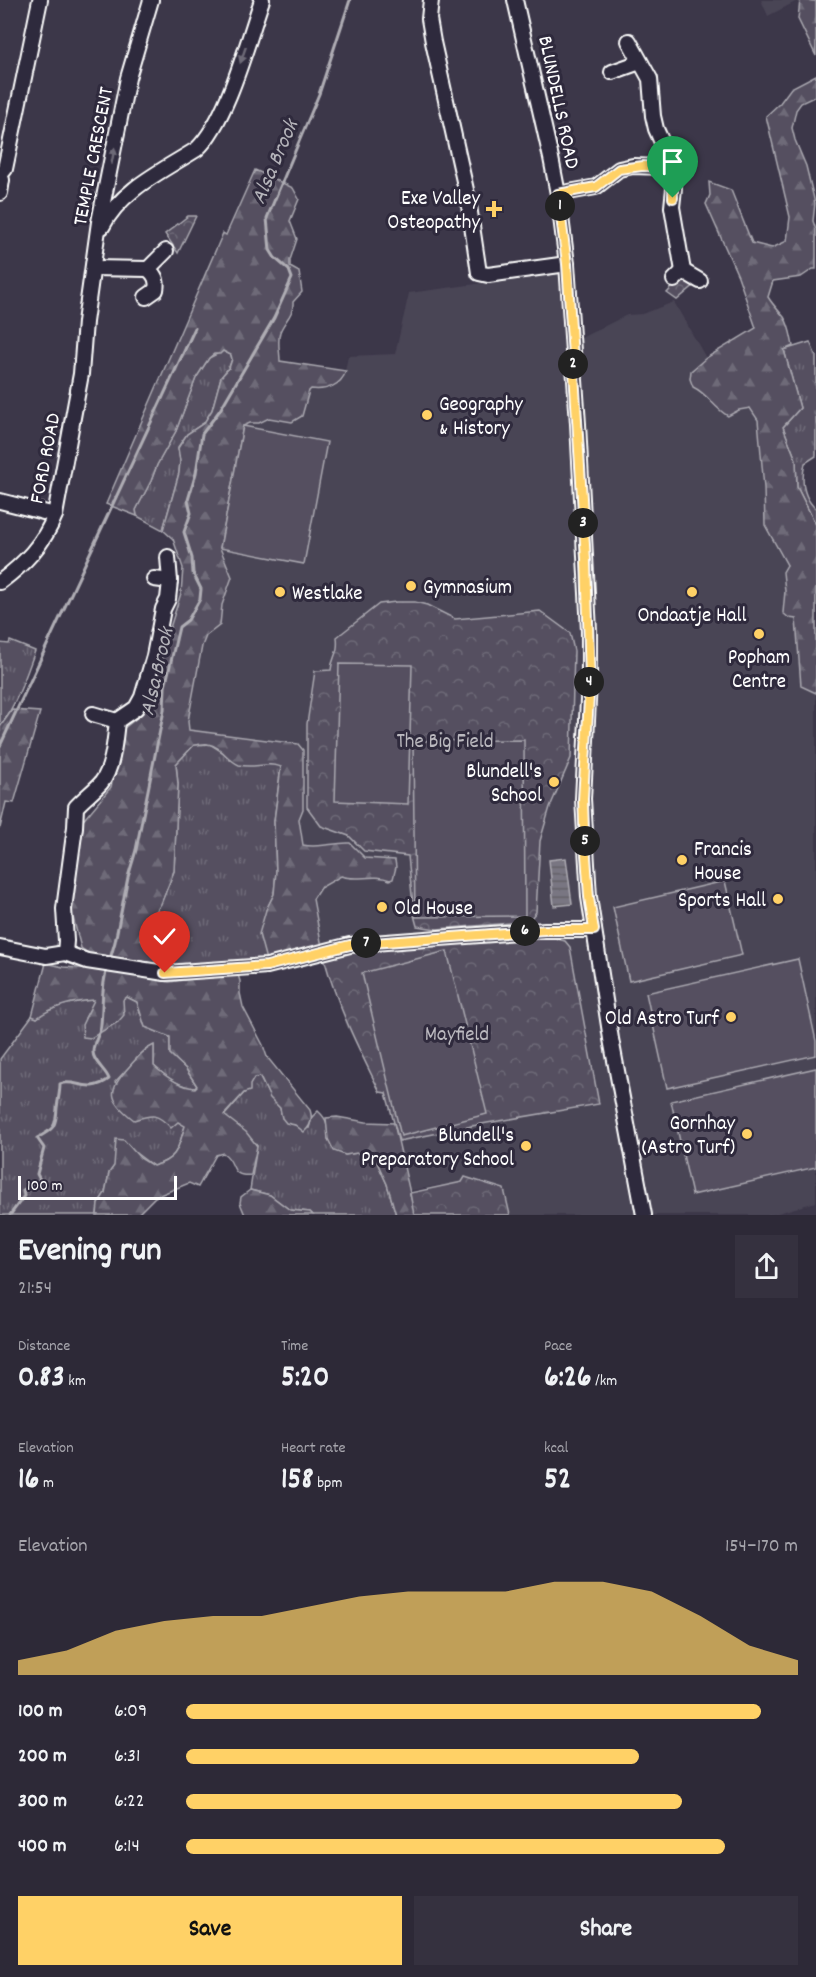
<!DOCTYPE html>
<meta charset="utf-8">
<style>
:root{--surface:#2d2937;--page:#35313f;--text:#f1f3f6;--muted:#a7a6ad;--accent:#ffd166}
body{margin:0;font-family:Dekko,sans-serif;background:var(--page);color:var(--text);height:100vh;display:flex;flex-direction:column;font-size:22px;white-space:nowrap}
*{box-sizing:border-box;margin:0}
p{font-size:20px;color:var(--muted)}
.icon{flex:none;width:33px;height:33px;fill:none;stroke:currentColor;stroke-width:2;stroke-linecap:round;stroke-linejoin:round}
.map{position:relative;height:1215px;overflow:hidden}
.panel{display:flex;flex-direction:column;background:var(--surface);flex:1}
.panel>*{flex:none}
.scale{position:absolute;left:18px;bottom:15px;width:159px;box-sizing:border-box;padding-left:6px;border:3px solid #fff;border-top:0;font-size:16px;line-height:21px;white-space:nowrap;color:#fff;-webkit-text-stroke:4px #2f2a3d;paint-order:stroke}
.pin{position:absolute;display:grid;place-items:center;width:51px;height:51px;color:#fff;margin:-62px -26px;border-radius:50% 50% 50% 0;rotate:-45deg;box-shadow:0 0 6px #0007}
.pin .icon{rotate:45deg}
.km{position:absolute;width:30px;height:30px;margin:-15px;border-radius:50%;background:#222;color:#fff;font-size:16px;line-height:30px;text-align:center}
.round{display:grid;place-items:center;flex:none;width:63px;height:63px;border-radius:0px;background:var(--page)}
.summary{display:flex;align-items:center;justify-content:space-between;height:102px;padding:0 18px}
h1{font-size:33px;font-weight:800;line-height:45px}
.stats{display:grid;grid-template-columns:repeat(3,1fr);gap:9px;height:102px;padding:6px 18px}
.stats div{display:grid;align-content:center}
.stats b{font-size:30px;font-weight:800}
.stats small{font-size:16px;font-weight:400}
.stats p{font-size:16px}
.chart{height:168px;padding:12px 18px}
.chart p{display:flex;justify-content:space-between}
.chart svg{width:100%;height:108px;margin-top:6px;fill:var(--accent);opacity:.7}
.action{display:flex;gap:12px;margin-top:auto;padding:12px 18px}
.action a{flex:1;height:69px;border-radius:0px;background:var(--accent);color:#111;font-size:24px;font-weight:800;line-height:69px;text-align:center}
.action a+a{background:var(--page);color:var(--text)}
ul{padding:0 18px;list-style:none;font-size:20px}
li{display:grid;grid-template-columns:96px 72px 1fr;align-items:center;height:45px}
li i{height:15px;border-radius:8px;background:var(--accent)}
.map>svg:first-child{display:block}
.built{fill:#494455}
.grass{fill:url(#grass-tufts);stroke:#aaa8b0;stroke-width:1.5}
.forest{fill:url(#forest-firs);stroke:#aaa8b0;stroke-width:1.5}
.park{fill:url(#park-crowns);stroke:#aaa8b0;stroke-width:1.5}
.pitch{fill:#555060;stroke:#aaa8b0;stroke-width:1.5}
.water{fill:url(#water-rules);stroke:#afadb4;stroke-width:1.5}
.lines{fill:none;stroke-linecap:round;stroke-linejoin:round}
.stream{stroke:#afadb4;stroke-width:3}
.minor-casing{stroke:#fff;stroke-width:18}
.minor{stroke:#2f2a3d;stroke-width:14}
.oneway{fill:#6d6a77}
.route-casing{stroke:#fff;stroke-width:12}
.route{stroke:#ffd166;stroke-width:8}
.poi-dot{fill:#ffd166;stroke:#2f2a3d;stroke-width:2}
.labels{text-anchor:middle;stroke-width:6;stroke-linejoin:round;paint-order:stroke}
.street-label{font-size:21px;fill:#fff;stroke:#2f2a3d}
.poi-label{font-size:21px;fill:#fff;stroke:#2f2a3d;text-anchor:end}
.park-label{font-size:21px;fill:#bbb9bf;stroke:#2f2a3d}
.water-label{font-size:22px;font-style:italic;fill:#b5b4ba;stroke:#2f2a3d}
</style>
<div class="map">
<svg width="816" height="1215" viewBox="0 0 816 1215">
<defs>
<pattern id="grass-tufts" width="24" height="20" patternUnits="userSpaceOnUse" patternTransform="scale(1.5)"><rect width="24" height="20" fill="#555060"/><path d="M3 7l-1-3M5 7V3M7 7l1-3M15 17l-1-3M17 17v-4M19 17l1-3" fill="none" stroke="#6e6a78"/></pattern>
<pattern id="forest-firs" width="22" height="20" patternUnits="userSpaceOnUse" patternTransform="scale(1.5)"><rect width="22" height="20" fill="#555060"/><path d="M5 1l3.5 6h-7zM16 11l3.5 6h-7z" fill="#6e6a78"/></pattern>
<pattern id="park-crowns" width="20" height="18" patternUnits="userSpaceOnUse" patternTransform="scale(1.5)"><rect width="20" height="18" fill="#555060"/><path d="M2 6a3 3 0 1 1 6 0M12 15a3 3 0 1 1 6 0" fill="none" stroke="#6e6a78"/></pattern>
<pattern id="water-rules" width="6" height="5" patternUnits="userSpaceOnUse" patternTransform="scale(1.5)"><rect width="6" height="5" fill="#797682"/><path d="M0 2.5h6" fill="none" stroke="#626167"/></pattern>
</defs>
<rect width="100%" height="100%" fill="#3c3749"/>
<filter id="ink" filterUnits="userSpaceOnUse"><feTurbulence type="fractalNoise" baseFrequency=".0167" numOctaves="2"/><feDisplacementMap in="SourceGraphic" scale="12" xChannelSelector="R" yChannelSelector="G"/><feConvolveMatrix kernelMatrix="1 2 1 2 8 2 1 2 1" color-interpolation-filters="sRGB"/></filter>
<g filter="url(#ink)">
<g class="built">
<path d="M761 0H799L768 16Z"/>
<path d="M559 273 563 340 581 338 627 315 642 314 674 302 706 358 756 328 797 487 816 525V1202L771 1215H415L441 1185 409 1191 413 1215H410L399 1141 386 1093 380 1092 347 1027 331 983 324 958 179 729 255 358 345 371 348 356 395 354 409 293Z"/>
</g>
<g class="grass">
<path d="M810 342 816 356V456L805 463C801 480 803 497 816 509V525L797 487 796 460 783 427 800 408 784 350Z"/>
<path d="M223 351 231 355 232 359 229 367 221 377 212 410 204 423 187 434 178 447 180 461 179 473 163 530 137 516 136 510 151 481 157 465 176 431 196 378 209 358Z"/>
<path d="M10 641 35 651C25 678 17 703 0 727V643L9 644Z"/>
<path d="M210 744 224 753 230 760 275 764 281 766 274 821 276 871 274 894 266 910V960L159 966 141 940 143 931 161 903 174 871 178 784 176 764 194 745Z"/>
<path d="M127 997 137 1002 145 1027 170 1037V1054L186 1069 197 1086 195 1088C179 1087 165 1076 154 1066V1046L145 1050 115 1082 151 1115 178 1121 185 1126C178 1148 178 1159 153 1166L133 1151 114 1166 109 1173 105 1193 98 1204 97 1215H0V1059L32 1016 37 1018C52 1006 76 1001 95 1000L85 1018 111 1025 118 1022 123 1000Z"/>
<path d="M259 1076 270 1097 280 1108 282 1118 295 1125 309 1128 312 1117 318 1111C328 1120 328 1126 328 1139L345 1155 357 1153 376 1160 387 1184 396 1215H313L310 1212 290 1210 270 1195 250 1190 257 1146 245 1132 224 1116 244 1093 254 1078Z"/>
</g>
<g class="forest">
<path d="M800 0 816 1V56L798 19Z"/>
<path d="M816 75V96L801 103 796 110 792 128 795 140 806 166 815 203 813 221 816 230V269H813L801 277 773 281 768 297C773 305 778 310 784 317 790 326 791 337 793 346L784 350 800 408 783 427 796 460 797 487 816 525V693L801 686 796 619 789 618 783 613 785 591 783 572 787 565 765 525 764 488 758 420 750 408 739 410 728 416C714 408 708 394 693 387L690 379 691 371 706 358 756 328 738 276 706 204 710 195 709 182 731 190 752 243 772 248 787 241 790 217 766 116 780 103 791 88Z"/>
<path d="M255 170 293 188 299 199 290 221 297 239 290 260V267L299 272 302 292 293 302C294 315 284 321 280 332 277 341 280 352 280 361L346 371C341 386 326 391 311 389L309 391 302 416 292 422 269 418 259 423H250L243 426 220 548 232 577 222 605 220 625 206 636 202 646 188 721 189 730 298 744 303 750V809L299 819 303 845C319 849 334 842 350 843L365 858 395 860 396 867 393 879 390 880C373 873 357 882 341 876L320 888 313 899 322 947 266 960 259 934 266 910 274 894 276 871 274 821 281 767C268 761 253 769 239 765 228 761 221 746 208 744 204 743 199 745 194 745L176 764 178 784 174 871 161 904 143 931 141 940 159 966 94 957 81 948 70 906 81 823 111 787 123 729 143 713 181 593 183 568 173 539 163 530 179 473 180 461 178 448 187 434 204 423 212 410 221 377 229 368 232 359 231 355 223 351 220 354H214L209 358 196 378 176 431 157 465 151 481 136 510 137 516 106 504 223 233 226 235Z"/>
<path d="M12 710 40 712 14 803 6 802 0 828V727Z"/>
<path d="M46 963 63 967 112 970 169 982 222 975H238L240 981V993L243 1007 263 1045 267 1057 310 1110C313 1119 311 1126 304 1132L295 1125 286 1123 282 1118 280 1108 270 1098 260 1077 254 1078 250 1085V1091L244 1093 224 1115 246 1132 257 1146 251 1175C228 1177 238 1163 223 1153L216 1155 198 1187 189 1183 155 1197 137 1215H97L98 1204 105 1193 109 1173 114 1166 116 1139 124 1140 140 1158 153 1166C178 1159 178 1148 185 1126L178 1122 171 1128C157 1113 153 1114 134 1120 108 1100 107 1091 129 1067 137 1058 143 1050 154 1045V1066C165 1076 179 1087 195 1088L197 1086 186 1069 170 1054V1037L145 1027 137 1002 127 997 123 1000 124 1015 118 1022 91 1038 83 1037 82 1025 94 1000C76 1001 52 1006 37 1018L32 1016Z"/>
<path d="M337 1117 366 1122 394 1123 415 1215H396L387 1184 376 1160 357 1153 345 1155 334 1151 328 1139 326 1118Z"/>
<path d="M250 1190 270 1195 290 1210 310 1212 313 1215H245L240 1203 241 1197Z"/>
</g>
<g class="park">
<path d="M188 216H196L178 253 165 234Z"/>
<path d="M690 277 697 283 677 300 667 293 679 280Z"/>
<path d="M396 602H415L427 605 455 619 540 611 570 633 574 651 571 758 550 807 540 841 536 912 532 917 522 922 437 929 417 926 414 915 408 856 364 851 349 836 321 826 307 807V724L315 671 331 670C332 656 339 655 337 637L379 604Z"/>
<path d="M544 935 565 941 570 947 599 1104 487 1123 399 1141 386 1093 380 1092C358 1048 337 1005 324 958L352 950Z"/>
<path d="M465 1177 504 1189 510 1215H414L410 1193 462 1182Z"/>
</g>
<g class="pitch">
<path d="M243 426 327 442 304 564 220 548Z"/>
<path d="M339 664 412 665 408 804 335 801Z"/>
<path d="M524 740 525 916 415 917 413 741Z"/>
<path d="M725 881 742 955 629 981 613 907Z"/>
<path d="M447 951 487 1114 401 1136 362 973Z"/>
<path d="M798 959 816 1041V1055L667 1088 646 993Z"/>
<path d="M816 1068V1167L692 1195 671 1101Z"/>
</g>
<path class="water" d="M566 858 572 904 554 906 549 860Z"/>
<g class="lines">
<g class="stream">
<path d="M0 746 195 328"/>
<path d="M110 959 115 942 128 877 136 850 164 710 165 687 179 627 188 620 200 599 201 589 193 573 192 558 184 532 191 513 188 500 196 473 202 434 220 410 274 318 292 278 289 270 275 258 270 250 267 218 319 94 350 0"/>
<path d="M10 1215 24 1196 23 1190 40 1180 37 1174 44 1148 37 1138C54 1129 56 1127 57 1108 58 1099 60 1093 60 1084 76 1078 87 1095 109 1079 106 1070 92 1061 93 1051 93 1042 101 1034 101 1024 103 1005 101 987 107 968"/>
</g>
<g class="minor-casing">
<g id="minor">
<path d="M431 0 429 19 433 42 468 199 479 273 488 275 567 264"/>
<path d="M515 0 551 158 558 194 567 264 578 424 589 631V681L583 799 589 897 611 1039 644 1215"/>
<path d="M629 41 650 79 653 116 656 129 665 149 666 160 662 167"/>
<path d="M612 72 640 62"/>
<path d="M0 175 5 169 40 0"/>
<path d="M0 176 2 180 0 193"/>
<path d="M558 194 596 187 619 169 633 166 662 167 673 179 674 188 672 207 683 271"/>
<path d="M102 227C120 190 164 170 197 149 227 121 248 40 262 0"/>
<path d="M93 268 148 269C155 275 158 280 156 290L146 297"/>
<path d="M148 269 166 251"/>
<path d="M674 280 683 271 700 281"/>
<path d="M0 501 55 515"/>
<path d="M168 557 170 581"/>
<path d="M0 582C24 564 44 544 55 515L81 374 85 322 99 222 128 78 151 0"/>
<path d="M93 714 117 721"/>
<path d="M0 947 46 956 65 953 87 961 165 973 267 966 350 945 373 943 545 930H594"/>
<path d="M65 953 66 941 64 909 75 827 76 807C84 798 94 791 101 783 113 769 115 739 117 721L136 708 142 697 154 656 163 609 168 599 170 581 154 579"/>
</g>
</g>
<use href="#minor" class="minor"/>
</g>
<defs><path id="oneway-solid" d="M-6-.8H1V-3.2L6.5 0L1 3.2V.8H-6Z" transform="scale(1.5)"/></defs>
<g class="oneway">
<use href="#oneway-solid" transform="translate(243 55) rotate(109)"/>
<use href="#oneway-solid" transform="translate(113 156) rotate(-79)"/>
</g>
</g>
<g class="lines" filter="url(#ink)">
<g class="route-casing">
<path id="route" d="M165 973 267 966 350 945 373 943 545 930H594L589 897 584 828 583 799 590 681 586 560 567 264 558 194 596 187 619 169 643 166 662 167 668 172 673 179V198"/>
</g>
<use href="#route" class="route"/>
</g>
<g class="poi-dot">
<path d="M491 200h6v6h6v6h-6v6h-6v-6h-6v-6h6z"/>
<circle cx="427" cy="415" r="6"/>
<circle cx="411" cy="586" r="6"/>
<circle cx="280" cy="592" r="6"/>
<circle cx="692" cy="592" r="6"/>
<circle cx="759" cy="634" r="6"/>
<circle cx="554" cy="782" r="6"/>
<circle cx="682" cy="860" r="6"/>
<circle cx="778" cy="899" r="6"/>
<circle cx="382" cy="907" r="6"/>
<circle cx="731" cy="1017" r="6"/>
<circle cx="747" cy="1134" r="6"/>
<circle cx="526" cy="1146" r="6"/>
</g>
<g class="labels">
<g class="street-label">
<text transform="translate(560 102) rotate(78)" y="7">BLUNDELLS ROAD</text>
<text transform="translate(92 156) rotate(-79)" y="7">TEMPLE CRESCENT</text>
<text transform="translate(44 458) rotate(-79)" y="7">FORD ROAD</text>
</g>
<g class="poi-label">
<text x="480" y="204">Exe Valley<tspan x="480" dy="24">Osteopathy</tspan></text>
<text x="439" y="410" text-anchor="start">Geography<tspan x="439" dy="24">&amp; History</tspan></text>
<text x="423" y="593" text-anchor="start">Gymnasium</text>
<text x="292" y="599" text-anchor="start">Westlake</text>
<text x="692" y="621" text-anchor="middle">Ondaatje Hall</text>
<text x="759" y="663" text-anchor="middle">Popham<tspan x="759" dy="24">Centre</tspan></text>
<text x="542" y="777">Blundell's<tspan x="542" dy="24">School</tspan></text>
<text x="694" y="855" text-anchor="start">Francis<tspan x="694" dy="24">House</tspan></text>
<text x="766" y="906">Sports Hall</text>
<text x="394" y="914" text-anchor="start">Old House</text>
<text x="719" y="1024">Old Astro Turf</text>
<text x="735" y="1129">Gornhay<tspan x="735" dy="24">(Astro Turf)</tspan></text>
<text x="514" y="1141">Blundell's<tspan x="514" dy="24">Preparatory School</tspan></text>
</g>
<g class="park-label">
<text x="445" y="747">The Big Field</text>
<text x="457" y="1040">Mayfield</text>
</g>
<g class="water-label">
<text transform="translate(273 161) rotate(-67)" y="8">Alsa Brook</text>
<text transform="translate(155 671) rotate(-77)" y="8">Alsa Brook</text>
</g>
</g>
</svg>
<div class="scale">100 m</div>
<div class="pin" style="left:673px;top:198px;background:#1e9e55"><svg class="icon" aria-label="arrive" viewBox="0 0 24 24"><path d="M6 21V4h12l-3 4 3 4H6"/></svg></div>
<div class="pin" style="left:165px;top:973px;background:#d93025"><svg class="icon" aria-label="check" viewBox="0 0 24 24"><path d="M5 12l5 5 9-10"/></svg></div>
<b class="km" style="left:560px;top:206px">1</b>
<b class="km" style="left:573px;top:364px">2</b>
<b class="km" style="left:583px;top:523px">3</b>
<b class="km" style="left:589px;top:682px">4</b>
<b class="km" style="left:585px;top:841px">5</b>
<b class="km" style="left:525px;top:931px">6</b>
<b class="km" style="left:366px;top:943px">7</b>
</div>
<section class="panel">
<div class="summary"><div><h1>Evening run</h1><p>21:54</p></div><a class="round"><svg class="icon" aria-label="share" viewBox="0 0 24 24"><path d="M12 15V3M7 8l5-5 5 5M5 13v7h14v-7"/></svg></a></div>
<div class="stats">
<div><p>Distance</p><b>0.83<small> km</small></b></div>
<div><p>Time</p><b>5:20</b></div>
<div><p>Pace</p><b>6:26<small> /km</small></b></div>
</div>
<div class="stats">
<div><p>Elevation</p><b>16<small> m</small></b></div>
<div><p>Heart rate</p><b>158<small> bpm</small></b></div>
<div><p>kcal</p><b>52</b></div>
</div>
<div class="chart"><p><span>Elevation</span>154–170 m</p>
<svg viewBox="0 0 160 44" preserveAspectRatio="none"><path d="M0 44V38L10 34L20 26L30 22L40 20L50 20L60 16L70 12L80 10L90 10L100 10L110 6L120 6L130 10L140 20L150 32L160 38V44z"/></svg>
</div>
<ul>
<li><b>100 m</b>6:09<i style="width:94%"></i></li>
<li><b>200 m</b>6:31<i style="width:74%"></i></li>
<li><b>300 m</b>6:22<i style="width:81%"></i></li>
<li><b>400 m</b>6:14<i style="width:88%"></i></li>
</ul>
<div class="action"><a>Save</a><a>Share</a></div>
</section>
